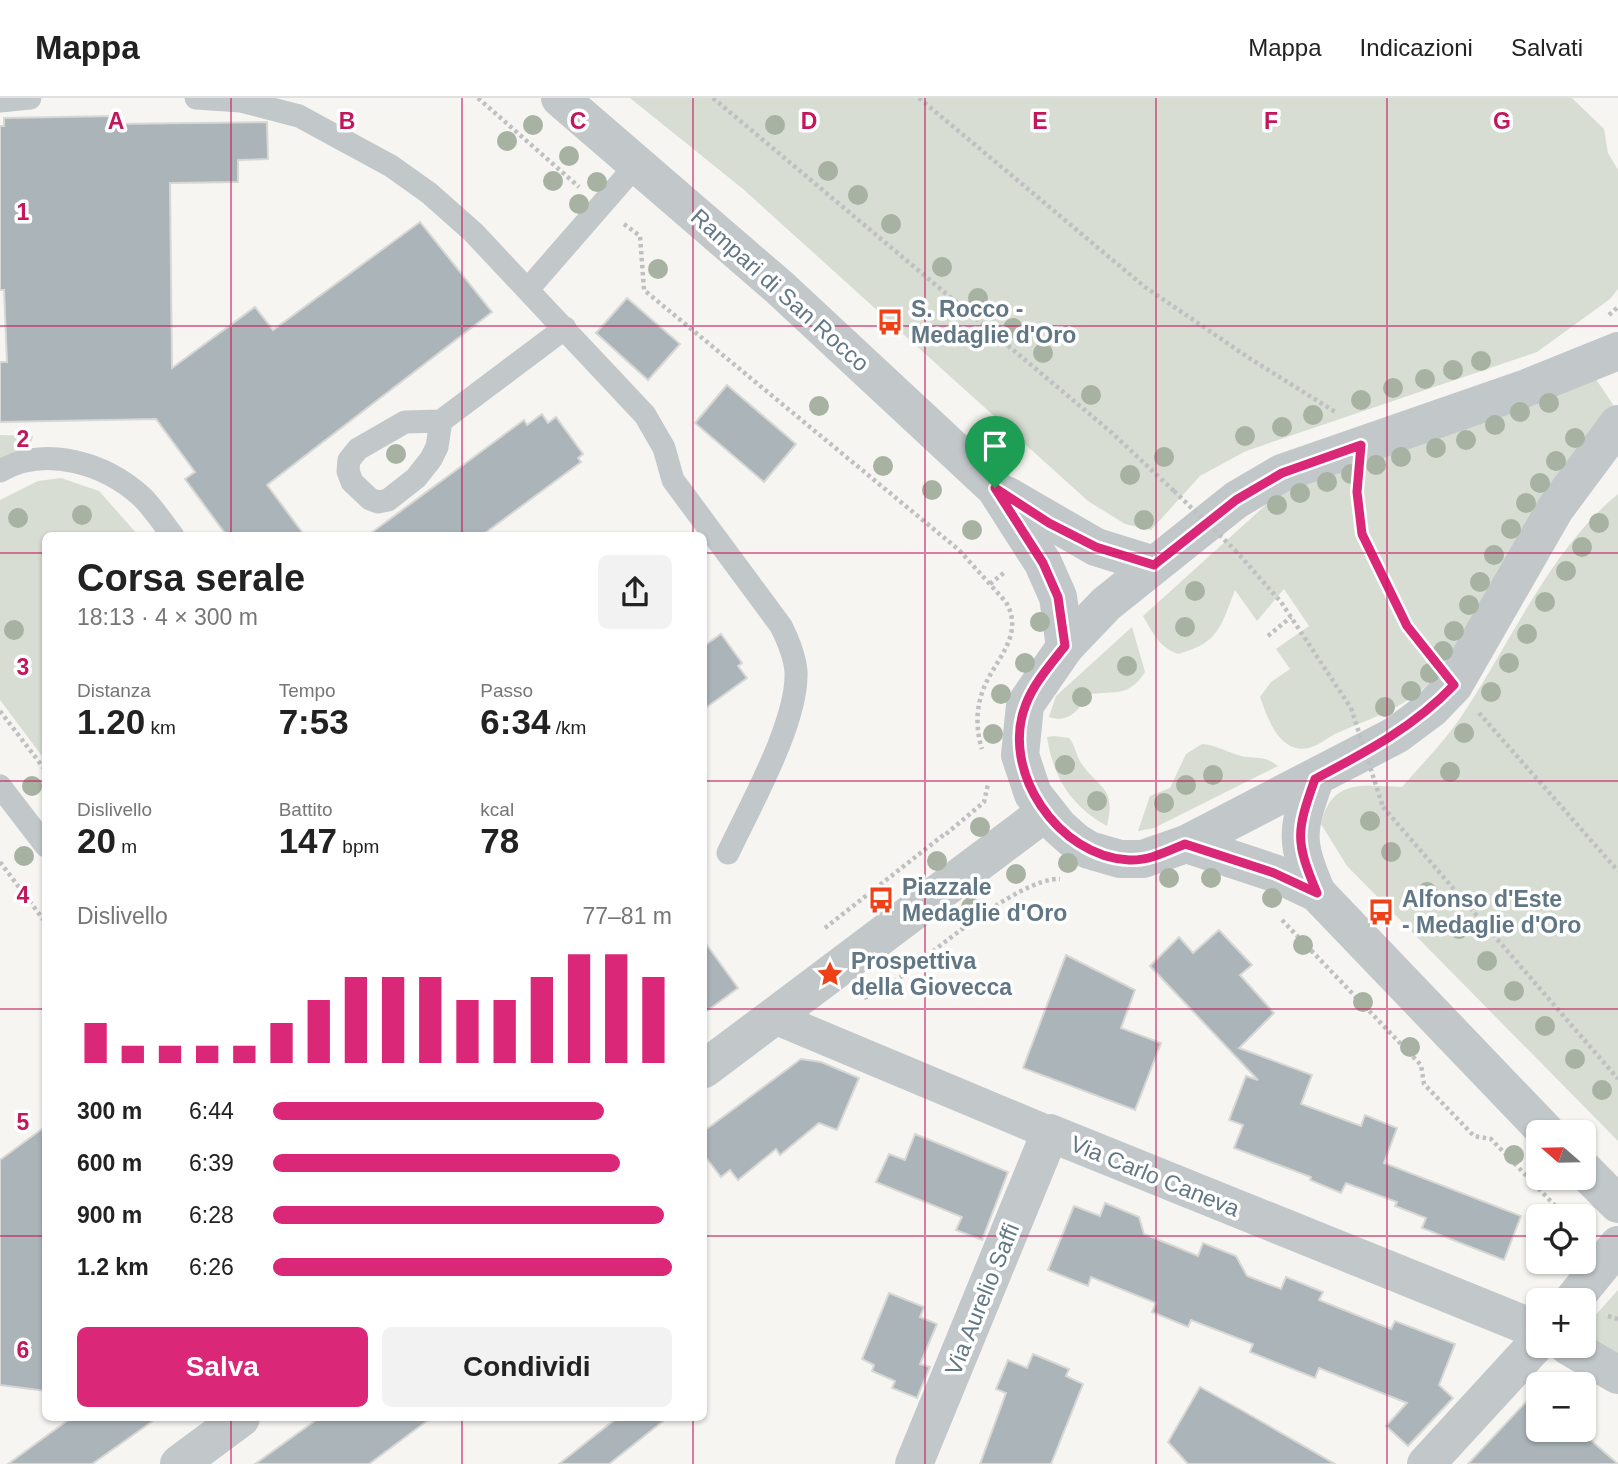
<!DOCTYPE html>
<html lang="it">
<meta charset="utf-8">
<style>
:root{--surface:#fff;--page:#f2f2f2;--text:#222;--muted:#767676;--line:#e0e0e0;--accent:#db2777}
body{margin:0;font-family:Helvetica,sans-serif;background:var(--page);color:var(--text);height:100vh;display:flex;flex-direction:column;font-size:26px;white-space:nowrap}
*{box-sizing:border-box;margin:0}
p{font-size:23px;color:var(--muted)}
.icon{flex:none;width:38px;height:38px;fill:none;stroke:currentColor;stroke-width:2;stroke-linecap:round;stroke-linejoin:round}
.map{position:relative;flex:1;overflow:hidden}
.sheet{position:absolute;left:42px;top:434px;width:665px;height:889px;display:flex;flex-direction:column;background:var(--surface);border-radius:10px;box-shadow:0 2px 5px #0004}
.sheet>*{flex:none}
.needle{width:46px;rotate:290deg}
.tools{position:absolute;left:1526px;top:1022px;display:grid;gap:14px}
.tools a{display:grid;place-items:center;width:70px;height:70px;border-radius:10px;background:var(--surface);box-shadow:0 2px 5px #0004;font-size:35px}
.pin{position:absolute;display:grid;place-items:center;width:60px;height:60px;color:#fff;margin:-72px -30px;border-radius:50% 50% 50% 0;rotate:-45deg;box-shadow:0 0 7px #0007}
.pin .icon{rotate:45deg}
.round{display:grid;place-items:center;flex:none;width:74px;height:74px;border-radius:10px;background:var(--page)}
.headline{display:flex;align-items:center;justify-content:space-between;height:119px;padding:0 35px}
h1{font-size:38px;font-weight:700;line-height:52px}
.metrics{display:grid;grid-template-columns:repeat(3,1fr);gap:10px;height:119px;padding:7px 35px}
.metrics div{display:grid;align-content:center}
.metrics b{font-size:35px;font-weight:700}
.metrics small{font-size:19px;font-weight:400}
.metrics p{font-size:19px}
.chart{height:196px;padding:14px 35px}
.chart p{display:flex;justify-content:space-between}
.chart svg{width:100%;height:126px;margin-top:7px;stroke:var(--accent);stroke-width:6}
.action{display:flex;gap:14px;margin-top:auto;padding:14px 35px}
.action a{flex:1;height:80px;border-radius:10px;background:var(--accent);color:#fff;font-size:28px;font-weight:700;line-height:80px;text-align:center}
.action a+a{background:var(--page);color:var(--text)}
ul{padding:0 35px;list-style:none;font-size:23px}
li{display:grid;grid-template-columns:112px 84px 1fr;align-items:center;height:52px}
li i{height:18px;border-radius:9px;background:var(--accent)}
header{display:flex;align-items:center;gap:42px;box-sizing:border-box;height:98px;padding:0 35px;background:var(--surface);border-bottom:2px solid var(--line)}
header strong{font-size:33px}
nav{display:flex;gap:38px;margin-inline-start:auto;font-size:24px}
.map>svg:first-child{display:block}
.green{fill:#d7ddd2}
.building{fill:#abb4b9;stroke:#d7d7d4;stroke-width:2}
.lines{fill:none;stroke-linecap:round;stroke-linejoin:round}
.path{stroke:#bec0c2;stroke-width:4.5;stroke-dasharray:3.5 3.5;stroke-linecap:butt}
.service{stroke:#c2c7ca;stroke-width:23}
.pedestrian{stroke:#c2c7ca;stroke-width:33}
.minor{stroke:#c2c7ca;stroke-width:38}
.tertiary{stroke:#c2c7ca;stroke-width:38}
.path-bridge{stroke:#bec0c2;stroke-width:4.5;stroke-dasharray:3.5 3.5;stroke-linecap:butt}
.tree{fill:#a8b2a2}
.route-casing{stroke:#fff;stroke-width:14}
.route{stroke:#db2777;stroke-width:9}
.grid{fill:none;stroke:#c2185b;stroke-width:2;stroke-opacity:0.55}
.labels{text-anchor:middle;stroke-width:7;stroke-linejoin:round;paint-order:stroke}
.street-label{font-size:23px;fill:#627785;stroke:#fff}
.poi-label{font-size:23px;font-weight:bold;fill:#627785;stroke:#fff;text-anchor:start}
.grid-label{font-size:23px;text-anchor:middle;font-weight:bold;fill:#c2185b;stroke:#fff;stroke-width:7;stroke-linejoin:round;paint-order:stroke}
</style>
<header>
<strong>Mappa</strong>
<nav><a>Mappa</a><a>Indicazioni</a><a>Salvati</a></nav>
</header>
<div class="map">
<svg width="1618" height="1366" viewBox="0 0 1618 1366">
<rect width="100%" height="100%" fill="#f6f5f1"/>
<g class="green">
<path d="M630 0H1572L1604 31 1608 55 1618 72V191L1610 201 1537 254 1246 353 1200 378 1151 432 1125 426 1088 403 743 91Z"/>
<path d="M1594 278 1614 308 1581 351 1437 577C1408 610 1373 619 1335 636 1322 643 1311 654 1296 650 1275 644 1267 618 1260 599L1271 584 1290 571 1276 551 1309 528 1284 491 1257 523 1235 492C1221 528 1219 545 1178 556 1159 549 1153 535 1143 518L1279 395Z"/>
<path d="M0 337 33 338 29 353 0 363Z"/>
<path d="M61 380 99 393 138 437 46 438 45 662 0 602V402L38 383Z"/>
<path d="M1618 396V1043L1347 768 1321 726C1332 680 1362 688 1402 689 1422 666 1444 644 1461 619 1509 548 1551 450 1618 396Z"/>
<path d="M1132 529 1145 574C1129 599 1116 593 1090 596 1079 611 1069 626 1049 619L1056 598Z"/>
<path d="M1054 638 1069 640C1076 649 1076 657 1081 665 1101 693 1116 689 1107 728 1071 708 1053 679 1047 639Z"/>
<path d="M1202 646C1215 647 1223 652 1235 656 1253 663 1261 655 1278 668L1154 730 1138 733 1150 698 1170 690 1186 656Z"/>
<path d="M1618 1192V1266L1584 1244V1230Z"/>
</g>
<g class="building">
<path d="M115 18V26L267 24 268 61 238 62V84L170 85 172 270 255 209 273 232 420 124 492 214 267 387 305 438H227L185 381 195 374 156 321 0 324V264H7L4 192H0V28H4V20Z"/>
<path d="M627 200 680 246 648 282 596 235Z"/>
<path d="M727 287 796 346 764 384 695 325Z"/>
<path d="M542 316 548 325 556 319 583 356 578 360 581 364 481 438H367L524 322 527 327Z"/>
<path d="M721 536 742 565 738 568 747 580 704 611V548Z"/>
<path d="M1219 832 1252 867 1240 877 1274 915 1239 950 1312 977 1301 1006 1361 1028 1365 1017 1397 1030 1384 1065 1521 1118 1504 1162 1422 1130 1426 1120 1395 1108 1397 1104 1346 1085 1341 1095 1310 1082 1311 1079 1234 1050 1243 1027 1229 1022 1246 978 1258 982 1150 868 1179 839 1193 855Z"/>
<path d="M704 843 738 890 704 915Z"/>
<path d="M1066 857 1135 892 1121 930 1161 945 1135 1012 1023 970Z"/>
<path d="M801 961 821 964 859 980 837 1032 819 1025 780 1057 776 1051 738 1082 730 1072 721 1079 704 1057V1033Z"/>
<path d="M46 1028V1293L0 1287V1062Z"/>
<path d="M915 1036 1008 1074 982 1142 956 1132 962 1119 876 1084 889 1056 905 1062Z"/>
<path d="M1105 1105 1139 1119 1144 1136 1198 1158 1203 1145 1236 1158 1247 1178 1281 1191 1286 1179 1323 1194 1319 1202 1391 1231 1395 1223 1455 1246 1439 1287 1453 1300 1408 1348 1386 1328 1407 1305 1319 1270 1315 1280 1250 1254 1253 1246 1191 1222 1188 1229 1152 1214 1156 1205 1091 1179 1088 1188 1048 1172 1074 1108 1100 1118Z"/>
<path d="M889 1195 924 1209 920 1219 937 1226 920 1266 930 1269 917 1300 892 1290 895 1283 872 1273 874 1267 862 1261Z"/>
<path d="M1033 1256 1069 1271 1066 1278 1083 1286 1051 1366H980L1006 1295 996 1291 1008 1262 1027 1270Z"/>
<path d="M1200 1289 1243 1313 1335 1366H1188L1168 1344Z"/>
<path d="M1538 1291V1332H1579L1618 1366H1468Z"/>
<path d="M71 1320H157L92 1366H8Z"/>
<path d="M319 1320H431L369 1366H255Z"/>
<path d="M617 1320H667L609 1366H559Z"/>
</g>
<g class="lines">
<g class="path">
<path d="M478 0 579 89"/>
<path d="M713 0 1111 334 1174 393"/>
<path d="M919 0 1145 189 1249 260 1337 315"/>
<path d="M624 126 640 138 644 192 959 452 1006 504C1024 536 998 559 986 585 976 606 975 629 982 651"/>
<path d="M1609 217 1618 209"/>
<path d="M1357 390C1355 449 1394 510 1427 556"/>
<path d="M1235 452 1281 504 1351 610"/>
<path d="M990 486 1006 473"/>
<path d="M1268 538 1291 519"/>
<path d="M0 613 46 673"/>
<path d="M1479 615 1618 773"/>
<path d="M1383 709 1618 981"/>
<path d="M946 736 984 704 988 686"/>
<path d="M0 764 46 825"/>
<path d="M1282 822 1421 967 1424 986 1474 1038 1491 1041 1565 1118"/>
<path d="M825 830 946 735"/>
<path d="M864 900 884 892C921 864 1018 779 1060 781"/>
<path d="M1608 1218 1618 1221"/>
</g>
<g class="service">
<path d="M196 0 241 3 299 18 391 68 429 95 473 134 645 317 664 350 673 382 781 528C788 542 795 558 796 574 798 624 750 708 728 755"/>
<path d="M0 3 30 0"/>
<path d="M529 190 637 66"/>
<path d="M441 323 437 349 431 361 416 380 388 402 378 404 370 401 352 384 348 373 349 362 358 351 405 324 441 323 565 230"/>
<path d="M0 373C45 347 105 365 142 399 153 410 163 425 173 438"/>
<path d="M0 688 46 748"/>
</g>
<path class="pedestrian" d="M773 919 1050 1035"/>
<g class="minor">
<path d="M560 0 779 189 995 390 1043 465 1058 499 1065 549"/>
<path d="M1006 397 1096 449 1154 467"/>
<path d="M1315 681C1296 734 1295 743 1317 795"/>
<path d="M1186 746 1274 775 1317 795 1546 1034"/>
<path d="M1584 1072 1618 1106"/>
<path d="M1573 1202 1618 1147"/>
<path d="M1568 1248 1618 1277"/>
<path d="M914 1366 1050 1035 1538 1232"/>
<path d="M1426 1366 1538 1244"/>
</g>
<g class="tertiary">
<path d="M1618 253 1524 291 1282 375 1236 402 1106 506 1065 549 1025 607 1020 657 1033 696 1059 729 1076 744 1089 752 1120 761H1143L1186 746 1396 637 1431 611 1454 587 1555 411 1618 326"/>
<path d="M704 971 1046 714"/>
<path d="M179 1366 241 1320"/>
</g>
<g class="path-bridge">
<path d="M1174 393 1235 452"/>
<path d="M1351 610 1383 709"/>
</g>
</g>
<g class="tree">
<circle cx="533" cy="27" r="10"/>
<circle cx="775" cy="27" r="10"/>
<circle cx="507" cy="43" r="10"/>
<circle cx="569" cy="58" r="10"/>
<circle cx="828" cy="73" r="10"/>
<circle cx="553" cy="83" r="10"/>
<circle cx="597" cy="84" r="10"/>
<circle cx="858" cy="97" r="10"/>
<circle cx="579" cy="106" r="10"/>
<circle cx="891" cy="126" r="10"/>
<circle cx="942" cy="169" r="10"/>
<circle cx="658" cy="171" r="10"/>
<circle cx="978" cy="200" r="10"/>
<circle cx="1013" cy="230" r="10"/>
<circle cx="1043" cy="255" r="10"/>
<circle cx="1481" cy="263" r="10"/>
<circle cx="1453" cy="272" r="10"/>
<circle cx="1425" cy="281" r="10"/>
<circle cx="1393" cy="290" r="10"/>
<circle cx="1091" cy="297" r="10"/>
<circle cx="1361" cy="302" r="10"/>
<circle cx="1549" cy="305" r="10"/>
<circle cx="819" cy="308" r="10"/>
<circle cx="1520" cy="314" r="10"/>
<circle cx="1313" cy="317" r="10"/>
<circle cx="1495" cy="327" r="10"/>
<circle cx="1282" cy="329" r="10"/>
<circle cx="1245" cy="338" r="10"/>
<circle cx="1575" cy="340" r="10"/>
<circle cx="1466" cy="342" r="10"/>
<circle cx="1436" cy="350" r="10"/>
<circle cx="396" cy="356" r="10"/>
<circle cx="1164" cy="359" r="10"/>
<circle cx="1401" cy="359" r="10"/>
<circle cx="1556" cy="363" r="10"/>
<circle cx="1376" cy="367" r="10"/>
<circle cx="883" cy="368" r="10"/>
<circle cx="1351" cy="376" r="10"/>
<circle cx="1130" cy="377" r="10"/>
<circle cx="1327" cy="384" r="10"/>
<circle cx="1540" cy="385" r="10"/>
<circle cx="932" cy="392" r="10"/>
<circle cx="1300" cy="395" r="10"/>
<circle cx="1526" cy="405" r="10"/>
<circle cx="1277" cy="407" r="10"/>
<circle cx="82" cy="417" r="10"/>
<circle cx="18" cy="420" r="10"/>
<circle cx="1144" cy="422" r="10"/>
<circle cx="1599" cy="425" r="10"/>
<circle cx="1511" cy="431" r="10"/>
<circle cx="972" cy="432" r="10"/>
<circle cx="1582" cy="449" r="10"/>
<circle cx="1494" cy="457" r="10"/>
<circle cx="1566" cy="473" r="10"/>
<circle cx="1480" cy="484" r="10"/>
<circle cx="1195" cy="493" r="10"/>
<circle cx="1545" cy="504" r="10"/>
<circle cx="1469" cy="507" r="10"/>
<circle cx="1040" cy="524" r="10"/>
<circle cx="1185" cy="529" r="10"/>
<circle cx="14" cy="532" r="10"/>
<circle cx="1454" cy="533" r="10"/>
<circle cx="1527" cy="536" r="10"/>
<circle cx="1443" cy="553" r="10"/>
<circle cx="1025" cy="565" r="10"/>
<circle cx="1509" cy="565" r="10"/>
<circle cx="1127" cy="568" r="10"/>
<circle cx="1430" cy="575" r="10"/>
<circle cx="1411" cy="593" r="10"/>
<circle cx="1491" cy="594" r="10"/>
<circle cx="1001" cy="596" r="10"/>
<circle cx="1082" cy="599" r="10"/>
<circle cx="1385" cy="609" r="10"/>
<circle cx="1464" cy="635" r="10"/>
<circle cx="993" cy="636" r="10"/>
<circle cx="1065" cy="667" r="10"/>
<circle cx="1450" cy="674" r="10"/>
<circle cx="1213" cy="677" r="10"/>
<circle cx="1186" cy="687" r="10"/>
<circle cx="32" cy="688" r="10"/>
<circle cx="1097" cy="703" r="10"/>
<circle cx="1164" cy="705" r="10"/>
<circle cx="1370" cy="723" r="10"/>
<circle cx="980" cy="729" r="10"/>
<circle cx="1391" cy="754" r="10"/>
<circle cx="24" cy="758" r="10"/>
<circle cx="937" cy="763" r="10"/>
<circle cx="1068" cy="765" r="10"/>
<circle cx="1016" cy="776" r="10"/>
<circle cx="1169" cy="780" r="10"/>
<circle cx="1211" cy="780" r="10"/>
<circle cx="1427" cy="794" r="10"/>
<circle cx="1272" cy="800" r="10"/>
<circle cx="971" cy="809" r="10"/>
<circle cx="1459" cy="831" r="10"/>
<circle cx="1303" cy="847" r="10"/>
<circle cx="1487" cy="863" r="10"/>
<circle cx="1514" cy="893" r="10"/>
<circle cx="1363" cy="904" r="10"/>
<circle cx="1545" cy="928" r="10"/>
<circle cx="1410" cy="949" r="10"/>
<circle cx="1575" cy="961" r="10"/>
<circle cx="1602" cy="992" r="10"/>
<circle cx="1514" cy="1057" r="10"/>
</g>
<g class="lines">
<g class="route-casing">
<path id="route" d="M1361 347 1357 394 1362 436 1407 528 1454 587C1414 629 1366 654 1315 681 1296 734 1295 743 1317 795L1274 775 1185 746C1168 753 1149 763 1129 762 1059 759 999 673 1026 606 1034 585 1051 566 1065 548L1058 499 1043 465 995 390 1049 425 1096 449 1154 467 1236 402 1282 375Z"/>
</g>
<use href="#route" class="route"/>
</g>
<path class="grid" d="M231 0V438M462 0V438M693 0V438M925 0V1366M1156 0V1366M1387 0V1366M0 228H1618M0 455H46M704 455H1618M0 683H46M704 683H1618M0 911H46M704 911H1618M0 1138H46M704 1138H1538M1584 1138H1618M231 1320V1366M462 1320V1366M693 1320V1366"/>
<defs>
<g id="bus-bare" transform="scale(2.1)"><path d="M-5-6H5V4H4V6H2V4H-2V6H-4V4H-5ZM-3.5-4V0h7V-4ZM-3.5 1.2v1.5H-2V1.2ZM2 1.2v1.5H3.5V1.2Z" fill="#ee4118" stroke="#fff" stroke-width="2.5" paint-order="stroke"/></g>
<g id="sight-bare" transform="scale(2.1)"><path d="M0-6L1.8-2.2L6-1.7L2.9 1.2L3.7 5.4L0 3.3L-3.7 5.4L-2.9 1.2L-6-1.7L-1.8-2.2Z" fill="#ee4118" stroke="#fff" stroke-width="2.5" paint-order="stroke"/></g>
</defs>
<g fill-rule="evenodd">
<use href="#bus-bare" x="890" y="224"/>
<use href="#bus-bare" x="881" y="802"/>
<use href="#bus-bare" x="1381" y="814"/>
<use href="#sight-bare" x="830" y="876"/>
</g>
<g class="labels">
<g class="street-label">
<text transform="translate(780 192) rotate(42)" y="8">Rampari di San Rocco</text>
<text transform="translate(1155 1078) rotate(22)" y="8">Via Carlo Caneva</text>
<text transform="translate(982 1201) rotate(-68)" y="8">Via Aurelio Saffi</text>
</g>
<g class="poi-label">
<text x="911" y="219">S. Rocco -<tspan x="911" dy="26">Medaglie d'Oro</tspan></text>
<text x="902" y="797">Piazzale<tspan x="902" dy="26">Medaglie d'Oro</tspan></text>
<text x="1402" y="809">Alfonso d'Este<tspan x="1402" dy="26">- Medaglie d'Oro</tspan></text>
<text x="851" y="871">Prospettiva<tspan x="851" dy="26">della Giovecca</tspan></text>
</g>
</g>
<g class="grid-label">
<text x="116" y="31">A</text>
<text x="347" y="31">B</text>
<text x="578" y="31">C</text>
<text x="809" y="31">D</text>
<text x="1040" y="31">E</text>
<text x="1271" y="31">F</text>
<text x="1502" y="31">G</text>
<text x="23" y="122">1</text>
<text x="23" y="349">2</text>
<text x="23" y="577">3</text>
<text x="23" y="805">4</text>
<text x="23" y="1032">5</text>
<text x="23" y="1260">6</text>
</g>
</svg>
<div class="tools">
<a><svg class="needle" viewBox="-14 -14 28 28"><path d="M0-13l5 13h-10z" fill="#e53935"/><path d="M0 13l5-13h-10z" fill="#767676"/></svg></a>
<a><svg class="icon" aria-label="locate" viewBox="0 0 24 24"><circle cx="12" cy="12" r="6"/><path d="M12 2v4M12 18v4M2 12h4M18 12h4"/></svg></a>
<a>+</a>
<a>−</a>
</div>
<div class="pin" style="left:995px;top:390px;background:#1e9e55"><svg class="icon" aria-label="arrive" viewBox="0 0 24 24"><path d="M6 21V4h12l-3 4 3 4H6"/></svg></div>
<section class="sheet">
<div class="headline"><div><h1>Corsa serale</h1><p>18:13 · 4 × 300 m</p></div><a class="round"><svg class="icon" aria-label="share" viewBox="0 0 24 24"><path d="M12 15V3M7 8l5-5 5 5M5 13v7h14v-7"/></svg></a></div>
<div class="metrics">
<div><p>Distanza</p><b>1.20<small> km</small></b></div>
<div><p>Tempo</p><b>7:53</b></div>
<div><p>Passo</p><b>6:34<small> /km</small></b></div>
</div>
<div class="metrics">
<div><p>Dislivello</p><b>20<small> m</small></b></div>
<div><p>Battito</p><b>147<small> bpm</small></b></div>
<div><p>kcal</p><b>78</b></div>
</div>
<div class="chart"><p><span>Dislivello</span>77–81 m</p>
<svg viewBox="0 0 160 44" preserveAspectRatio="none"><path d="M5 44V30M15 44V38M25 44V38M35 44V38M45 44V38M55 44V30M65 44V22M75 44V14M85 44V14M95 44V14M105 44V22M115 44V22M125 44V14M135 44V6M145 44V6M155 44V14"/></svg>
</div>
<ul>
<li><b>300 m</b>6:44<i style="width:83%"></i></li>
<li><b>600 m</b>6:39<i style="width:87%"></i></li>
<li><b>900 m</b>6:28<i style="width:98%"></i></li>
<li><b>1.2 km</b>6:26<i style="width:100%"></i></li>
</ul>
<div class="action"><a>Salva</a><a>Condividi</a></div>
</section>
</div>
